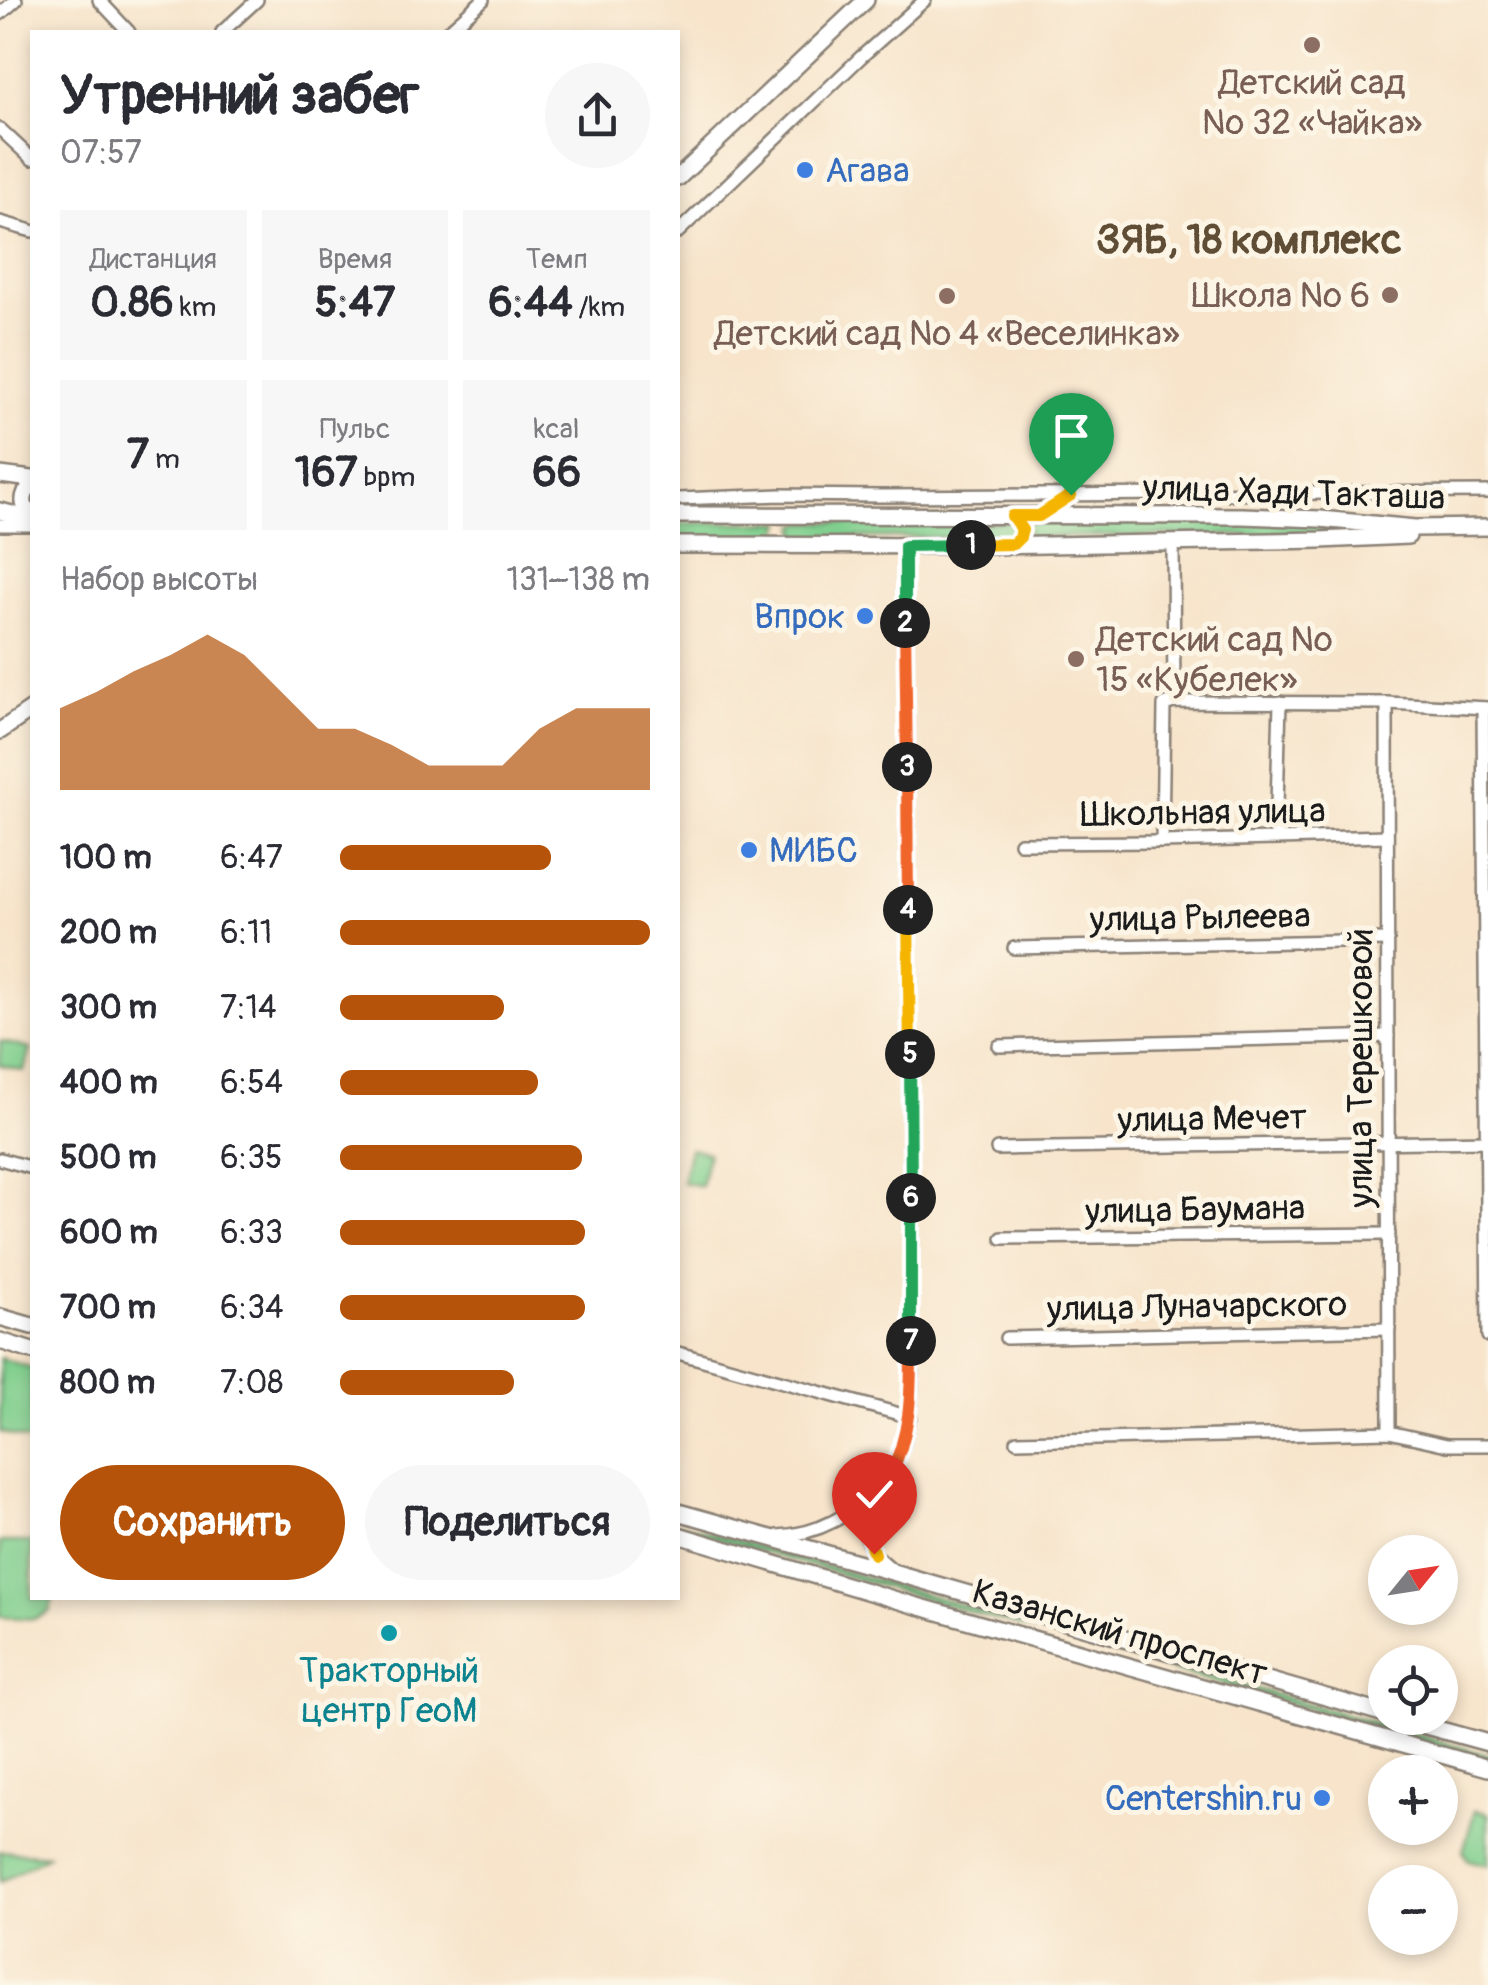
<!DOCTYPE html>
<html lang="ru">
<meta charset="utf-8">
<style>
:root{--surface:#fff;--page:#f7f7f7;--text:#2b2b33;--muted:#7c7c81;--accent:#b45309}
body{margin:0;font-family:Pangolin,sans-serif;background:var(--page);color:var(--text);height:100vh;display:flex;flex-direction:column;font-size:38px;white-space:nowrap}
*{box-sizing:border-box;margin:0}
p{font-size:32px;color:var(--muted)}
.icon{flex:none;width:55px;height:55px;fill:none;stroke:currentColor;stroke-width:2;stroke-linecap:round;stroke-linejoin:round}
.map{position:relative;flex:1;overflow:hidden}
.panel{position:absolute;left:30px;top:30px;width:650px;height:1570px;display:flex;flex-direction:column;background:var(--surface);border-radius:0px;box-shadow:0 5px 15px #0003}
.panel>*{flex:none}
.needle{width:65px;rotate:60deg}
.buttons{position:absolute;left:1368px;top:1535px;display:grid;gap:20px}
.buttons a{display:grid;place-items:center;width:90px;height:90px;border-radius:50%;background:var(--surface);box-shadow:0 5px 15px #0003;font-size:50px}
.pin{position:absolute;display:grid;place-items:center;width:85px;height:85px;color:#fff;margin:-102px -42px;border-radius:50% 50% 50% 0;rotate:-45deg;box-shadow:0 0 10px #0007}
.pin .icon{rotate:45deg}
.km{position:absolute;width:50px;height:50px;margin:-25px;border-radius:50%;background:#222;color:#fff;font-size:28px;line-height:50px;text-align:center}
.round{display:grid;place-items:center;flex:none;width:105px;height:105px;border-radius:52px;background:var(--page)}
.head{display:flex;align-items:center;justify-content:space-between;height:170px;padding:0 30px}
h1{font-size:55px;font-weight:800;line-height:75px}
.metrics{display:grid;grid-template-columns:repeat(3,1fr);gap:15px;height:170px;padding:10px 30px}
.metrics div{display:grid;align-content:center;border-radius:0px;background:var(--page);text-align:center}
.metrics b{font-size:42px;font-weight:800}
.metrics small{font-size:28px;font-weight:400}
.metrics p{font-size:28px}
.chart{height:280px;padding:20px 30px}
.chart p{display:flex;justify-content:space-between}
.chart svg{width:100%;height:180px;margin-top:10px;fill:var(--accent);opacity:.7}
.action{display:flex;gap:20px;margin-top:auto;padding:20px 30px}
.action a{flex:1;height:115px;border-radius:60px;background:var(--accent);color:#fff;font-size:40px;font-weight:800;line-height:115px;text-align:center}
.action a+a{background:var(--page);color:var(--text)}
ul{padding:0 30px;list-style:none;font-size:32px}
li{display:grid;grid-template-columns:160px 120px 1fr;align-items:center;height:75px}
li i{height:25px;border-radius:12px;background:var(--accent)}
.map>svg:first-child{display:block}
.green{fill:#81cf8e;stroke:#4e7655;stroke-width:2.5}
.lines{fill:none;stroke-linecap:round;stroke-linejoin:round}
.minor-casing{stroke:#8a8074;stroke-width:16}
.major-casing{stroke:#8a8074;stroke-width:20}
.minor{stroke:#fff;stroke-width:11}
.major{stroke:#fff;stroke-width:15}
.split-1-casing{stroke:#fff;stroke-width:20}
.split-2-casing{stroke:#fff;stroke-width:20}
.split-3-casing{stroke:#fff;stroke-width:20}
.split-4-casing{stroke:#fff;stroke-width:20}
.split-5-casing{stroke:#fff;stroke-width:20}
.split-6-casing{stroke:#fff;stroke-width:20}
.split-7-casing{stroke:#fff;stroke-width:20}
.split-8-casing{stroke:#fff;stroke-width:20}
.split-9-casing{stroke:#fff;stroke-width:20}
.split-1{stroke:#f5b400;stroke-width:12}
.split-2{stroke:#22a559;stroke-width:12}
.split-3{stroke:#f0652b;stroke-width:12}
.split-4{stroke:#f0652b;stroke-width:12}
.split-5{stroke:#f5b400;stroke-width:12}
.split-6{stroke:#22a559;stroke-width:12}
.split-7{stroke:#22a559;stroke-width:12}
.split-8{stroke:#f0652b;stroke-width:12}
.split-9{stroke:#f5b400;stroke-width:12}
.education-dot{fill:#8d6e63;stroke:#fcf5e5;stroke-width:4}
.shop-dot{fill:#3f7fe0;stroke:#fcf5e5;stroke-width:4}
.culture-dot{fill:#0f9aa8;stroke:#fcf5e5;stroke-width:4}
.labels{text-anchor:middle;stroke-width:10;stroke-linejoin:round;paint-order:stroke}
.education-label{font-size:35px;fill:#785e54;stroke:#fcf5e5}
.shop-label{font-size:35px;fill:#366cbe;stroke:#fcf5e5;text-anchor:start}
.street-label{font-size:35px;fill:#1c1c1c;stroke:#fcf5e5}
.culture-label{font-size:35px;fill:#0d838f;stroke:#fcf5e5}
.quarter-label{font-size:40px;font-weight:bold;fill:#604d35;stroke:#fcf5e5}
</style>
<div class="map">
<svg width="1488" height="1985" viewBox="0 0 1488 1985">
<rect width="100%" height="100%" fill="#fcf5e5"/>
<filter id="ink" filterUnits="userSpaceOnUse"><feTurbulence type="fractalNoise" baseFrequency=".01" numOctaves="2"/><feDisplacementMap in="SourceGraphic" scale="20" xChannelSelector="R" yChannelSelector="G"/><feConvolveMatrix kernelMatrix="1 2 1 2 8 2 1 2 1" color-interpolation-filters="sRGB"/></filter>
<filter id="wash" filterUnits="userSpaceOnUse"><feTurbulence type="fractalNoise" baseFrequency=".0048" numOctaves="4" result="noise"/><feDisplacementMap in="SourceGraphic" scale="40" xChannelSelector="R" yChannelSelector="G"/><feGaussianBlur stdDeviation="2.25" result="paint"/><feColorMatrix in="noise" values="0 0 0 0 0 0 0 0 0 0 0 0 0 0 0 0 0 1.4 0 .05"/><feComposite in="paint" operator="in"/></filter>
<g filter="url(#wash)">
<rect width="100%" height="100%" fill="#f7e4cb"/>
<g class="green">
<path d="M1282 521 1401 534 1025 537 1029 530 1025 522Z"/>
<path d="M783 522 780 530 783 538 678 539V523Z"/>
<path d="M804 522H1011L1016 528 1014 535 1010 537 801 538 797 532V525Z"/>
<path d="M0 1041 30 1049 24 1071 0 1065Z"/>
<path d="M690 1148 708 1153 701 1186 682 1182Z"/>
<path d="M0 1358 32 1368V1441L0 1432Z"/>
<path d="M678 1523 1488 1755V1761L678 1528Z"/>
<path d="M0 1542H32V1598H53L49 1612 34 1619 0 1617Z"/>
<path d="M1475 1810 1488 1814V1865L1468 1860 1463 1851Z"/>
<path d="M0 1851 48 1855 0 1882Z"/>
</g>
</g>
<g filter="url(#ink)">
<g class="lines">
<g class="minor-casing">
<g id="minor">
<path d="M99 0 129 32"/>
<path d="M0 14 16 0"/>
<path d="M222 32 257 0"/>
<path d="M447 32 483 0"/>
<path d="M0 129 32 159"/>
<path d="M0 222 32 231"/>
<path d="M678 232 861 57 925 0"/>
<path d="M678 499 780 495 882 496 1488 492"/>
<path d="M0 525H32"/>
<path d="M1173 543 1174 702"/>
<path d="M1387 703 1389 1432"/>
<path d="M1483 708 1488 1336"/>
<path d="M1276 839 1280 702"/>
<path d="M1162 842 1164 705 1174 702 1387 703 1488 708"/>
<path d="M1020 843 1162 842 1387 836"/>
<path d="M1014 948 1388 940"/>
<path d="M999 1046 1388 1036"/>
<path d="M997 1149 1488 1141"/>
<path d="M0 1159 32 1168"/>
<path d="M1002 1238 1389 1234"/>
<path d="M1006 1338 1389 1329"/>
<path d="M678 1353 910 1417"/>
<path d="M1017 1441 1389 1432 1447 1445H1488"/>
<path d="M778 1536C822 1534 847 1515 880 1488"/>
<path d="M893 1570C881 1560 867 1550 866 1533 864 1512 888 1481 897 1461 908 1437 910 1411 912 1384L905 545"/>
</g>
</g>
<g class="major-casing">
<g id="major">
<path d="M678 178 866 0"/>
<path d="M0 475 32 479"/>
<path d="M32 485C20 496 22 506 32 518"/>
<path d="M0 511 32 519"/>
<path d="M678 515 1242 516 1320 519 1415 528 1488 527"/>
<path d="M678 545 995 546 1320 540 1408 536"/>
<path d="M0 731 32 709"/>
<path d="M0 1317 32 1326"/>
<path d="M0 1341 32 1351"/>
<path d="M678 1512 896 1573 1385 1714"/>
<path d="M678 1535 910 1604 1488 1768"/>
<path d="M1397 1718 1488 1743"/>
</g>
</g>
<use href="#minor" class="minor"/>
<use href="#major" class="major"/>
</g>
</g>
<g class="lines" filter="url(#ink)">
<g class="split-1-casing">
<path id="split-1" d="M971 545 1013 544 1020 537 1022 530 1012 516H1039L1071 495"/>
</g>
<g class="split-2-casing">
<path id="split-2" d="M905 623V546L971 545"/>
</g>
<g class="split-3-casing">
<path id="split-3" d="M905 623 907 767"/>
</g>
<g class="split-4-casing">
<path id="split-4" d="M907 767 908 910"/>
</g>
<g class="split-5-casing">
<path id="split-5" d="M908 910 910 1054"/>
</g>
<g class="split-6-casing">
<path id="split-6" d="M910 1054 911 1198"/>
</g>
<g class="split-7-casing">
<path id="split-7" d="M911 1198V1341"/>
</g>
<g class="split-8-casing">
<path id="split-8" d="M888 1481C912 1430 911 1396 911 1341"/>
</g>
<g class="split-9-casing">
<path id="split-9" d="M874 1554C860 1519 871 1511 888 1481"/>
</g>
<use href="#split-1" class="split-1"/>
<use href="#split-2" class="split-2"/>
<use href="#split-3" class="split-3"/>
<use href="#split-4" class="split-4"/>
<use href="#split-5" class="split-5"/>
<use href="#split-6" class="split-6"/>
<use href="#split-7" class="split-7"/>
<use href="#split-8" class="split-8"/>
<use href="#split-9" class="split-9"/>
</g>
<g class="education-dot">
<circle cx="1312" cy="45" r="10"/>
<circle cx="1390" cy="295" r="10"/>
<circle cx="947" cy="296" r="10"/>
<circle cx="1076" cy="659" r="10"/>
</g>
<g class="shop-dot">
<circle cx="805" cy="170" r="10"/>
<circle cx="865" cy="616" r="10"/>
<circle cx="749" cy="850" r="10"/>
<circle cx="1322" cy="1798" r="10"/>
</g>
<circle class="culture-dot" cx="389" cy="1633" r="10"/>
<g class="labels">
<g class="education-label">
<text x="1312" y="94">Детский сад<tspan x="1312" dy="40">№ 32 «Чайка»</tspan></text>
<text x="1370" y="307" text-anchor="end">Школа № 6</text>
<text x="947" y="345">Детский сад № 4 «Веселинка»</text>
<text x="1096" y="651" text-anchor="start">Детский сад №<tspan x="1096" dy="40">15 «Кубелек»</tspan></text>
</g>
<g class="shop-label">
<text x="825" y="182">Агава</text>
<text x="845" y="628" text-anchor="end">Впрок</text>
<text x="769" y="862">МИБС</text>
<text x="1302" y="1810" text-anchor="end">Centershin.ru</text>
</g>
<g class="street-label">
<text transform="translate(1294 492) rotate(2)" y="12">улица Хади Такташа</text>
<text transform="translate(1203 812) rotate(-1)" y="12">Школьная улица</text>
<text transform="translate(1200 917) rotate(-1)" y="12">улица Рылеева</text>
<text transform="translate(1360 1068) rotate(-90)" y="12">улица Терешковой</text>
<text transform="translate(1212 1118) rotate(-1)" y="12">улица Мечет</text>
<text transform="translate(1195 1209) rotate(-1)" y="12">улица Баумана</text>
<text transform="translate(1197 1306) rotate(-1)" y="12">улица Луначарского</text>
<text transform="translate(1120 1632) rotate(16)" y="12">Казанский проспект</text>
</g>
<g class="culture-label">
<text x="389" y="1682">Тракторный<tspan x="389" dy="40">центр ГеоМ</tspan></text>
</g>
<g class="quarter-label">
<text x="1249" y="253">ЗЯБ, 18 комплекс</text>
</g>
</g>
</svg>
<div class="buttons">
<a><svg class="needle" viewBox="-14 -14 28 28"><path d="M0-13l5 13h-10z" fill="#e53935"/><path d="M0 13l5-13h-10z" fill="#7c7c81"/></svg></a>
<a><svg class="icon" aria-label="locate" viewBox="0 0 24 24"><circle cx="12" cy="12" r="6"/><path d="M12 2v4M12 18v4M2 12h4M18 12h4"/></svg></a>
<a>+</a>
<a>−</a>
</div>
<div class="pin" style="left:1071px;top:495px;background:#1e9e55"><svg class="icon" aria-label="arrive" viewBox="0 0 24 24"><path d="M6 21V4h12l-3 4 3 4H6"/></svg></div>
<div class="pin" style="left:874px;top:1554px;background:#d93025"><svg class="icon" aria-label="check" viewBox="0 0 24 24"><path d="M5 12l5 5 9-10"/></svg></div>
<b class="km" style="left:971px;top:545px">1</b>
<b class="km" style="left:905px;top:623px">2</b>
<b class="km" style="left:907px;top:767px">3</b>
<b class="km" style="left:908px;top:910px">4</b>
<b class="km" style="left:910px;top:1054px">5</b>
<b class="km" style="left:911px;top:1198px">6</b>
<b class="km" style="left:911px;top:1341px">7</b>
<section class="panel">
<div class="head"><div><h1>Утренний забег</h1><p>07:57</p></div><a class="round"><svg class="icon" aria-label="share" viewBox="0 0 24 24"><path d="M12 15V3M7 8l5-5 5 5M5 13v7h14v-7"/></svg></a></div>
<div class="metrics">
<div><p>Дистанция</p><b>0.86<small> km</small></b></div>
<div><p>Время</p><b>5:47</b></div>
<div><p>Темп</p><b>6:44<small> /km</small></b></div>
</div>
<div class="metrics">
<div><b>7<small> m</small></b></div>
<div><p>Пульс</p><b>167<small> bpm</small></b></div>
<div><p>kcal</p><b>66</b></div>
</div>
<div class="chart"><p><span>Набор высоты</span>131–138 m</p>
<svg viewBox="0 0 160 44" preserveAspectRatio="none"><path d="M0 44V24L10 20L20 15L30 11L40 6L50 11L60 20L70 29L80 29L90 33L100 38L110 38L120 38L130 29L140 24L150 24L160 24V44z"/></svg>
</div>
<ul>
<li><b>100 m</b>6:47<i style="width:68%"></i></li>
<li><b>200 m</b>6:11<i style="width:100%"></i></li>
<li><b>300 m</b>7:14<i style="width:53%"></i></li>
<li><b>400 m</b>6:54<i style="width:64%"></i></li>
<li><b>500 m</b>6:35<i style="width:78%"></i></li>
<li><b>600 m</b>6:33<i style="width:79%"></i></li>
<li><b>700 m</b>6:34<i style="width:79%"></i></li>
<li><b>800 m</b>7:08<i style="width:56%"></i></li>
</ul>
<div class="action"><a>Сохранить</a><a>Поделиться</a></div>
</section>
</div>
